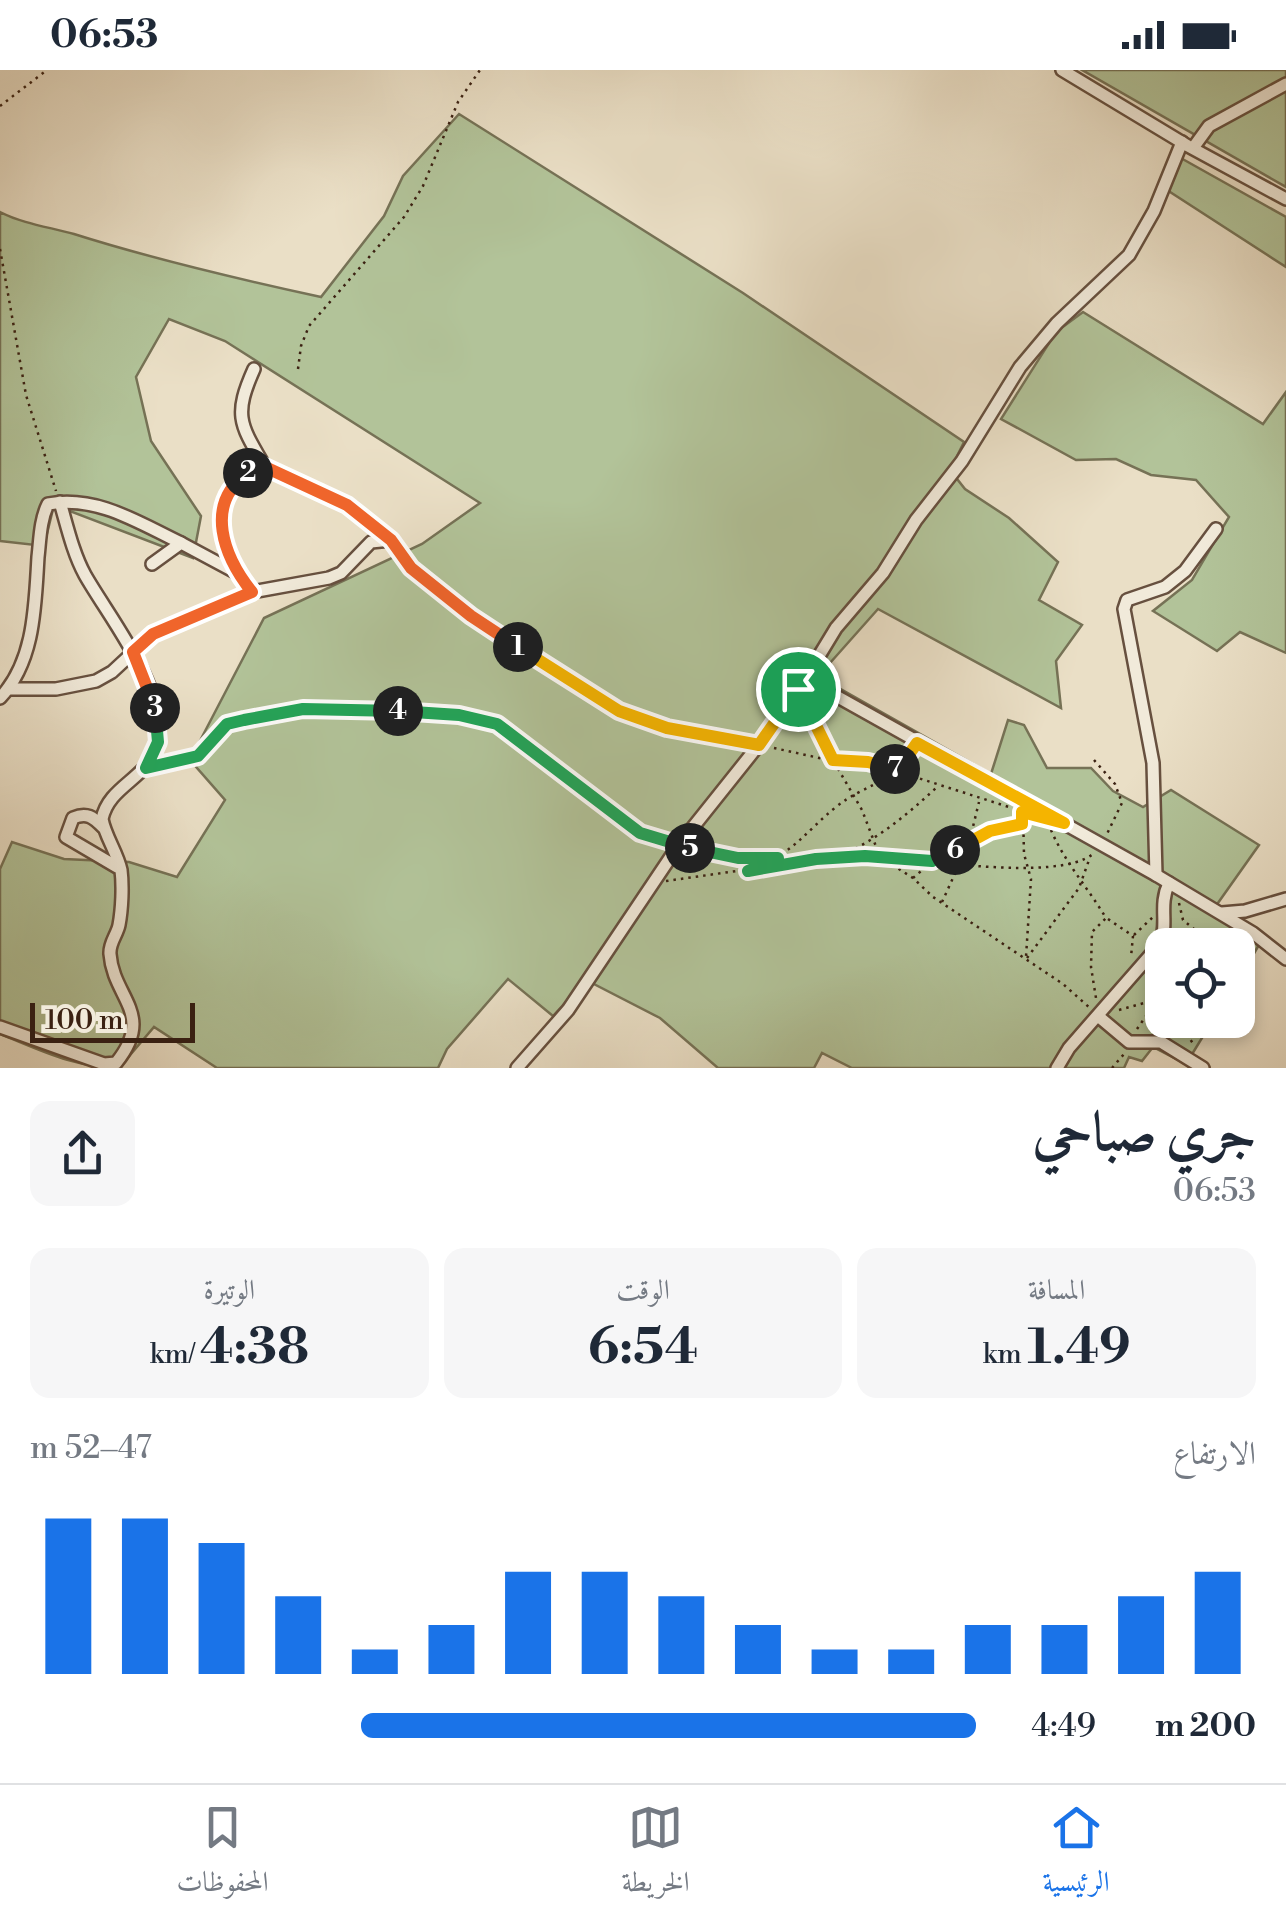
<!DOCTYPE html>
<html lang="ar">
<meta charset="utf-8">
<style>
:root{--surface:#fff;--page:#f6f6f7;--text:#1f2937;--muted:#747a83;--line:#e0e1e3;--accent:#1a73e8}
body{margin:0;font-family:"Libre Bodoni",Amiri,serif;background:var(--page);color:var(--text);direction:rtl;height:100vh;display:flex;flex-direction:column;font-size:38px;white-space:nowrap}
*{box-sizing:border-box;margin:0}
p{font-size:32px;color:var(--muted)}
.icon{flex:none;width:55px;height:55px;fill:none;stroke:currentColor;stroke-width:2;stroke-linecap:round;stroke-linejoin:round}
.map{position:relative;height:998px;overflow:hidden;direction:ltr}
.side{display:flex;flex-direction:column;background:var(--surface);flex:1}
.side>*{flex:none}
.buttons{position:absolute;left:1145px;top:858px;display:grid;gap:20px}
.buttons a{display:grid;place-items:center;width:110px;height:110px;border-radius:20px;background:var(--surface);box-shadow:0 5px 15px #0003;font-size:50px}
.scale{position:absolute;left:30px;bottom:25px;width:165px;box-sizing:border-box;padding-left:10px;border:5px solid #3b2112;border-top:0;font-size:28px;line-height:35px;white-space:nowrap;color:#3b2112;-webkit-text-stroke:8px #f1eada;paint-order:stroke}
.pin{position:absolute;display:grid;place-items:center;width:85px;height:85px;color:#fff;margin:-42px;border:5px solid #fff;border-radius:50%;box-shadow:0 2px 10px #0007}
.km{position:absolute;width:50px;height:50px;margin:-25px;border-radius:50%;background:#222;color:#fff;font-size:28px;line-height:50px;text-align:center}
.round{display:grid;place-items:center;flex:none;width:105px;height:105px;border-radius:20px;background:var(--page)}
.headline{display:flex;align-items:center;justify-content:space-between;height:170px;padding:0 30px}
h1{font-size:55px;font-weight:800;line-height:75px}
.metrics{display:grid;grid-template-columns:repeat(3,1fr);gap:15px;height:170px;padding:10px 30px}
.metrics div{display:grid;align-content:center;border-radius:20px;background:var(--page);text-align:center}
.metrics b{font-size:50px;font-weight:800}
.metrics small{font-size:28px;font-weight:400}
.metrics p{font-size:28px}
.chart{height:280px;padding:20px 30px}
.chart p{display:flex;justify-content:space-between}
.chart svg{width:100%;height:180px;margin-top:10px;stroke:var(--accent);stroke-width:6}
ul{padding:0 30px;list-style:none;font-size:32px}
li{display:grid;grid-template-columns:160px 120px 1fr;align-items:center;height:75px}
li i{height:25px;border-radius:12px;background:var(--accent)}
.status{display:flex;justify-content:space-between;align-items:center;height:70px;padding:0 50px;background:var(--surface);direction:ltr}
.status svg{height:28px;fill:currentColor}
.tab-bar{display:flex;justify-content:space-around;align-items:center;height:140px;border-top:2px solid var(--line);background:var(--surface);font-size:28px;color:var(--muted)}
.tab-bar a{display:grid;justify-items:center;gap:5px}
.tab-bar .on{color:var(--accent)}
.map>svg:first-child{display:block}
.green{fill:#b2c399;stroke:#767256;stroke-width:2.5}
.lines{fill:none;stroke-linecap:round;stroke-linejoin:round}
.minor-casing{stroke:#67503f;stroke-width:16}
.path{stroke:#3b2112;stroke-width:2.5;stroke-dasharray:2.5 5;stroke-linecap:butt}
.minor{stroke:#f1eada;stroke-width:11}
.split-1-casing{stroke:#fff;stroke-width:20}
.split-2-casing{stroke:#fff;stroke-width:20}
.split-3-casing{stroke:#fff;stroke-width:20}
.split-4-casing{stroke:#fff;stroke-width:20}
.split-5-casing{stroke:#fff;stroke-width:20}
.split-6-casing{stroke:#fff;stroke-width:20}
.split-7-casing{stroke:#fff;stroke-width:20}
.split-8-casing{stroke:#fff;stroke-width:20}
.split-1{stroke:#f5b400;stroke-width:12}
.split-2{stroke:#f0652b;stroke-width:12}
.split-3{stroke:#f0652b;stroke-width:12}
.split-4{stroke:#22a559;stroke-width:12}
.split-5{stroke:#22a559;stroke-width:12}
.split-6{stroke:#22a559;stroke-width:12}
.split-7{stroke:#f5b400;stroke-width:12}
.split-8{stroke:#f5b400;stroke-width:12}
</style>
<div class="status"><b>06:53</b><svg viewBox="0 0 49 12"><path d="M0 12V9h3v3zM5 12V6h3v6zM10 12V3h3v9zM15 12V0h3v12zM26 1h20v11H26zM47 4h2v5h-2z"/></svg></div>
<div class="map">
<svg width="1286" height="998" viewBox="0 0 1286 998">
<rect width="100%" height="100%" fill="#eadfc6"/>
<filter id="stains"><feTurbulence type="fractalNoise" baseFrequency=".002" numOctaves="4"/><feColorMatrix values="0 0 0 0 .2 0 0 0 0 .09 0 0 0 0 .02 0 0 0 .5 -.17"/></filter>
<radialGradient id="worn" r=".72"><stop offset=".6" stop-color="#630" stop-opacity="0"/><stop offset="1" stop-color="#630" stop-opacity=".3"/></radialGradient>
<g class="green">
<path d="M1082 0H1286V117Z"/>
<path d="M459 44 743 223 964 372 950 400 965 419 1009 448 1058 492 1039 530 1082 555 1056 591 1061 638 878 539 822 602 830 613 991 704 1008 650 1024 655 1047 698H1091L1113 721 1143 737 1171 720 1259 775 1213 840 1260 873 1238 911V875H1162V950H1213L1186 994 1153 977 1142 991 1129 987 1124 998H852L822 983 814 998H718L660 948 586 910 553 946 508 909 447 979 438 998H217L154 957 119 998C75 998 40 980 0 964V799L12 772 64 789 129 792 177 807 225 730 190 690 264 548 422 474 480 433 225 271 169 249 136 307 151 371 201 446 193 488 54 435 44 476 0 471V142C24 154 49 157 74 164 156 190 238 209 321 227L384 146 403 106Z"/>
<path d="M1179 87 1286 147V197L1167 120Z"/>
<path d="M1083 242 1263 354 1286 322V583L1240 562 1217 581 1153 541 1192 510 1229 447 1196 410 1151 405 1116 389 1076 390 1001 349 1056 262Z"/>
</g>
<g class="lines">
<g class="minor-casing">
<g id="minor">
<path d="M1062 0 1188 76 1286 129"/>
<path d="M1193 78 1209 56 1286 14"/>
<path d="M254 299C233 346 240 354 265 397"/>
<path d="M152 494 181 473 237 503"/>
<path d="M252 522C242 510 231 497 226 481 216 445 226 405 265 397L347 435 390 469"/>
<path d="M804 608 1156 805 1253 863 1286 889"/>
<path d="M9 619H56L96 611 112 602 153 564 252 522 329 508 341 503 371 472 391 470"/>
<path d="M0 628C35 591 35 535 38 487 40 470 40 450 48 434 97 425 139 453 181 473"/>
<path d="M103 757C93 747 87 742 73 748L66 767 117 797"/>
<path d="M1156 805 1153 693 1124 539 1127 530 1165 517 1185 501 1216 459"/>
<path d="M1222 843 1245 841 1286 829"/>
<path d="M1098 946 1129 972H1161L1203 998"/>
<path d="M0 957 104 994 116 993C156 944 113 928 110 884 109 873 117 865 119 855 122 839 123 816 121 800 117 782 105 766 102 749 109 714 152 708 158 671 166 617 110 549 85 505 73 483 67 456 60 432"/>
<path d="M517 998 568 940 678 776 785 642 836 558 883 503 916 450 962 391 1020 297 1057 253 1129 185 1154 141 1182 72"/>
<path d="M1057 998 1069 978 1160 874C1169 853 1158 836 1169 813"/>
</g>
</g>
<g class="path">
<path d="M0 36 47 0"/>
<path d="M0 179 26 325 56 421"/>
<path d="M298 299 301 276 309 256 404 147 423 116 458 32 480 0"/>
<path d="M397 479 411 498 471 546 619 641 667 658 746 673"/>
<path d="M804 632 823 673 862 740 880 787 913 808 933 827 1063 914 1090 938"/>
<path d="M774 678 833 691 868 692 1012 738"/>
<path d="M1094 690 1115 714 1122 733 1106 766"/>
<path d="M162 695 198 686 227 655 303 639 459 645 497 655 612 744 640 763 668 772"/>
<path d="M1023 742 1024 784 1031 809 1026 887"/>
<path d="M1051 760C1064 791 1088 818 1106 848L1092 862 1091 897 1096 928"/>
<path d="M691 778 738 787 816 789"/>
<path d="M842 785C878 769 908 744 937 717"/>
<path d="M814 789C832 788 851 785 869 786 919 788 1055 813 1093 784"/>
<path d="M755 798C796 781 805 762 836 737 866 713 887 717 911 682"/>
<path d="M913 808C943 781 982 762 1021 755"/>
<path d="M666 811 807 791"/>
<path d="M942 832 969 773 979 732"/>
<path d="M1179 833 1183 850 1200 864 1201 875"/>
<path d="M1108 849 1133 866 1131 887"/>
<path d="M1134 865 1154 846"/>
<path d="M1027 888 1079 818 1089 790"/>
<path d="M1157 894 1159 926"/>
<path d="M1119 940 1162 928"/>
<path d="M1191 950 1186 963 1194 975"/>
<path d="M1137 959 1162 923"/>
<path d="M1112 998 1124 984"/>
</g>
<use href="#minor" class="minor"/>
</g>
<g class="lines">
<g class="split-1-casing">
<path id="split-1" d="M518 577 619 641 667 658 754 674 759 675 798 619"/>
</g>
<g class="split-2-casing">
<path id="split-2" d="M248 403 265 397 347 435 391 470 411 498 471 546 518 577"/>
</g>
<g class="split-3-casing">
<path id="split-3" d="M155 638 133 582 153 564 252 522C224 487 203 434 248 403"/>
</g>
<g class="split-4-casing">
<path id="split-4" d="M155 638 158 672 146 698 198 686 227 654 244 650 303 639 398 641"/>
</g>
<g class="split-5-casing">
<path id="split-5" d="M398 641 459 645 497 654 640 763 690 778"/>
</g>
<g class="split-6-casing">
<path id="split-6" d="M690 778 738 788H778L748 801 816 789 865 786 932 791 955 780"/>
</g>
<g class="split-7-casing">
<path id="split-7" d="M895 699 898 700 917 673 1064 753 1022 742V754L990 761 955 780"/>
</g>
<g class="split-8-casing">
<path id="split-8" d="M798 619 833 690 868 692 895 699"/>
</g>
<use href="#split-1" class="split-1"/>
<use href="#split-2" class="split-2"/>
<use href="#split-3" class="split-3"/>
<use href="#split-4" class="split-4"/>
<use href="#split-5" class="split-5"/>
<use href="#split-6" class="split-6"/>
<use href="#split-7" class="split-7"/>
<use href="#split-8" class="split-8"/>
</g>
<rect width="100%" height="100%" filter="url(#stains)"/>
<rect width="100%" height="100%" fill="url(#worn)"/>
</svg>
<div class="buttons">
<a><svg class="icon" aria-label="locate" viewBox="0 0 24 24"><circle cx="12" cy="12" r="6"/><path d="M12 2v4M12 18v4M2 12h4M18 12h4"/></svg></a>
</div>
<div class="scale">100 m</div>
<div class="pin" style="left:798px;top:619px;background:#1e9e55"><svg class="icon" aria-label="arrive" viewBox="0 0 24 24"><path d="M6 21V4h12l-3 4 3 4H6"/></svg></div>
<b class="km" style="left:518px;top:577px">1</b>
<b class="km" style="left:248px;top:403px">2</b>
<b class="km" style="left:155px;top:638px">3</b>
<b class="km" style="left:398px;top:641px">4</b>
<b class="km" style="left:690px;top:778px">5</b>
<b class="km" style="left:955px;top:780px">6</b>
<b class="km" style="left:895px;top:699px">7</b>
</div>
<section class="side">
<div class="headline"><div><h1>جري صباحي</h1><p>06:53</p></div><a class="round"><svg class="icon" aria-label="share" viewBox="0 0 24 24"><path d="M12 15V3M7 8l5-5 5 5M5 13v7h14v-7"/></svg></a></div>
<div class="metrics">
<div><p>المسافة</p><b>1.49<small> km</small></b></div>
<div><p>الوقت</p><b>6:54</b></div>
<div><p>الوتيرة</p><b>4:38<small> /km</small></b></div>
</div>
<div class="chart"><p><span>الارتفاع</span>47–52 m</p>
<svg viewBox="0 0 160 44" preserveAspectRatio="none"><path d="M5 44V6M15 44V6M25 44V12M35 44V25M45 44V38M55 44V32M65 44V19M75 44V19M85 44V25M95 44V32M105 44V38M115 44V38M125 44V32M135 44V32M145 44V25M155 44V19"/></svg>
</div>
<ul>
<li><b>200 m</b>4:49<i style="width:65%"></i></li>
</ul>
</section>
<nav class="tab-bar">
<a class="on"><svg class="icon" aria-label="home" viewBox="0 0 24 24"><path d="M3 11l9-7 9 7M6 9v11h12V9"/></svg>الرئيسية</a>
<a><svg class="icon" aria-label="map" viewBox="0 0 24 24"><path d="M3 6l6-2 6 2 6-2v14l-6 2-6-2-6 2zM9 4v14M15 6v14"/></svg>الخريطة</a>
<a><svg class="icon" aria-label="saved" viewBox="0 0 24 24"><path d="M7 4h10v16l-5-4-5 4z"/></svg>المحفوظات</a>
</nav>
